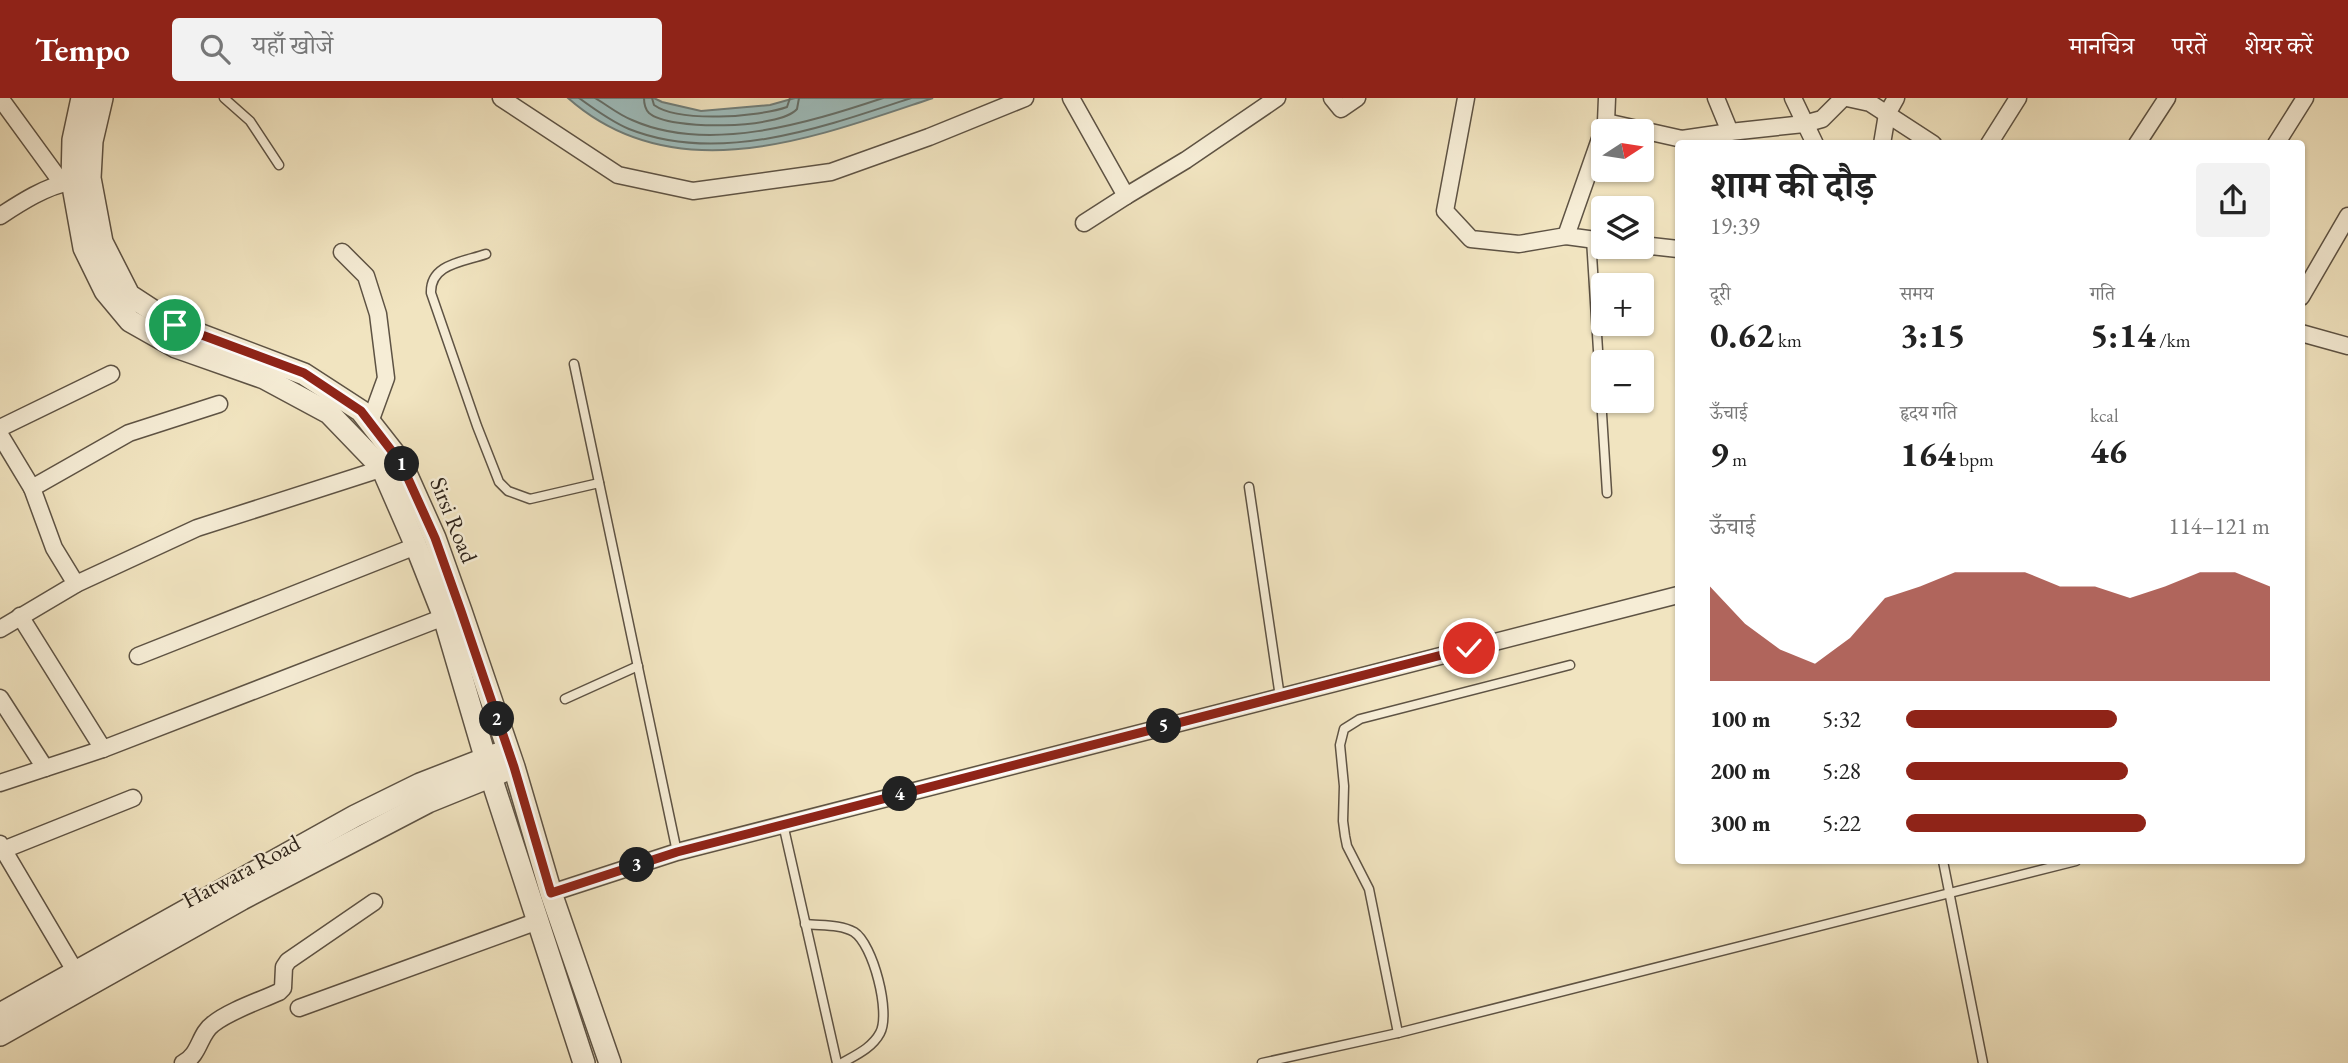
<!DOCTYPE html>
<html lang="hi">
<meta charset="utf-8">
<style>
:root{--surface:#fff;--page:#f2f2f2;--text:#222;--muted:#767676;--accent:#8f2418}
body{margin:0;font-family:"EB Garamond","Noto Serif Devanagari",serif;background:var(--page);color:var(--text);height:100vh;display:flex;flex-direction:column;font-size:26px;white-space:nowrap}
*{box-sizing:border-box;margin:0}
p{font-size:23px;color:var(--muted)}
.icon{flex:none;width:38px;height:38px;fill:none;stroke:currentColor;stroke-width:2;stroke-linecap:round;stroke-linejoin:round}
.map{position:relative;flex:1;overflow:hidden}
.side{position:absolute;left:1675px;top:42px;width:630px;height:724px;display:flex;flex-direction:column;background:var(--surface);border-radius:7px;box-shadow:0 2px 5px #0004}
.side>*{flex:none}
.needle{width:46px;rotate:78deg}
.fabs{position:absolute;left:1591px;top:21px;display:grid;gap:14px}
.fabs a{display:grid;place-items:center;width:63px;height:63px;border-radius:7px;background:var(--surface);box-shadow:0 2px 5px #0004;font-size:35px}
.pin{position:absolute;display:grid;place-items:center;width:60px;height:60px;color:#fff;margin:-30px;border:4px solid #fff;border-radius:50%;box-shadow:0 2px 7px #0007}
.km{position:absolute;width:35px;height:35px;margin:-18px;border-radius:50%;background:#222;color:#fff;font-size:19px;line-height:35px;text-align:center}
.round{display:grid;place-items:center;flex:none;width:74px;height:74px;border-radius:7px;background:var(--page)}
.headline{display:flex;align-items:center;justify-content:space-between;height:119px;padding:0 35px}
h1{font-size:38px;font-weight:700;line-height:52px}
.metrics{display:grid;grid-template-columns:repeat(3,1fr);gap:10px;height:119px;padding:7px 35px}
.metrics div{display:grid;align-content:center}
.metrics b{font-size:35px;font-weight:700}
.metrics small{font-size:19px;font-weight:400}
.metrics p{font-size:19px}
.chart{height:196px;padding:14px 35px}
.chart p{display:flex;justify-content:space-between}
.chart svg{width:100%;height:126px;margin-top:7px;fill:var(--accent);opacity:.7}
ul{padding:0 35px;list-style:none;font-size:23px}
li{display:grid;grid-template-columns:112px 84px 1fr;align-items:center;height:52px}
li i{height:18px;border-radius:9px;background:var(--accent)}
header{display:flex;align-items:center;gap:42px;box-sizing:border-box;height:98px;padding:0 35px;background:var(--accent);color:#fff}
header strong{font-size:33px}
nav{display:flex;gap:38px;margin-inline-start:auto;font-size:24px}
.search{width:490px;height:63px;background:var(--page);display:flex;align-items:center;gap:18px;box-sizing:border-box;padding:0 24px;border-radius:7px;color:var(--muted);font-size:26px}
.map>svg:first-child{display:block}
.water{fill:#9ebcbb;stroke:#717f7b;stroke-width:2}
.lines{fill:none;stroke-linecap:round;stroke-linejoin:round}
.shore{stroke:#66706a;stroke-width:2}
.service-casing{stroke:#5e5344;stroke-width:11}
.minor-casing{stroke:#5e5344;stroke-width:19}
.tertiary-casing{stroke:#5e5344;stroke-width:24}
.service{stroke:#f6edd6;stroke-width:8}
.minor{stroke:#f6edd6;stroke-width:16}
.tertiary{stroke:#f6edd6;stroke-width:21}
.route-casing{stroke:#fff;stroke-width:14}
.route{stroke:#8f2418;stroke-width:9}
.labels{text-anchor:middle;stroke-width:5;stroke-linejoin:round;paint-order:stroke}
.street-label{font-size:23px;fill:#2d231a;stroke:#f6edd6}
</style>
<header>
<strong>Tempo</strong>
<div class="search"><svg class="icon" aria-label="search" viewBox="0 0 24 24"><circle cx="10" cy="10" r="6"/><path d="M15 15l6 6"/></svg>यहाँ खोजें</div>
<nav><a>मानचित्र</a><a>परतें</a><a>शेयर करें</a></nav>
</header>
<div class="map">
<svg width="2348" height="965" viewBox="0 0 2348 965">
<rect width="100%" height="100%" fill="#f1e4c0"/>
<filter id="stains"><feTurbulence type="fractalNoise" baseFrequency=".00286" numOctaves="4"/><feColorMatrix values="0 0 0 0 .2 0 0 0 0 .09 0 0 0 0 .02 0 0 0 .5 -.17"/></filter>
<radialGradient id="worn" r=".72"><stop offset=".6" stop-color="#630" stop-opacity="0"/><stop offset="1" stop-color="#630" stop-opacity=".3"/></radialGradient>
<path class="water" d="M568 0H654L662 4 701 13 770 7 795 0H933C816 39 675 95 568 0Z"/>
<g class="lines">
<g class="shore">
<path d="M579 0C594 11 612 24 629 31 719 67 824 29 911 0"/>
<path d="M595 0C607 7 619 17 632 22 708 56 808 25 883 0"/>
<path d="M644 0C644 6 645 11 649 15 669 33 780 31 797 11L799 0"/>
<path d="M652 0 654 7C679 25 759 19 787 9L790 0"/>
</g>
<g class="service-casing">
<g id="service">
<path d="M224 0 250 23 279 67"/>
<path d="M1591 141 1607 395"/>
<path d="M486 156C463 164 430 166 431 195L477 328 499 384 508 393 530 401 599 385"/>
<path d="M574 266 677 754"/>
<path d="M1249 389 1280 599"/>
<path d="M565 601 638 568"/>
<path d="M783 726 837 965"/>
<path d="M1943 763 1983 965"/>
<path d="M805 826C821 828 840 826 854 834 873 846 891 915 880 935 872 950 856 957 842 965"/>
<path d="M1398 935 1369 791 1347 748 1345 738 1343 723 1344 688 1340 647 1344 631 1360 621 1570 567"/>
<path d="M1262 965 1398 935 2076 763"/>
</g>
</g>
<g class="minor-casing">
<g id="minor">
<path d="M0 0 62 85"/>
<path d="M501 0 618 77 693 93 831 74 929 39 1025 0"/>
<path d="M1071 0 1126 98 1186 62 1277 0"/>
<path d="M1332 0 1341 11 1357 0"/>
<path d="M1466 0 1445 113 1471 141 1519 146 1566 138"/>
<path d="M1716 0 1730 34 1804 26 1822 21 1843 0"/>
<path d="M1793 0 1815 46"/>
<path d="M1847 0 1870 5 1933 46"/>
<path d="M1606 24 1607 0"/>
<path d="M1882 46 1887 16 1896 0"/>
<path d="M1989 46 2018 0"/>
<path d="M2137 46 2167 0"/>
<path d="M2276 46 2305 0"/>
<path d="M0 118C20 105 46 88 70 84"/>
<path d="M1084 125 1126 98"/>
<path d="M1603 143 1566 138 1606 24 1682 41 1730 34"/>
<path d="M1642 147 1678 151"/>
<path d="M342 154 366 178 378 216 386 280 370 324"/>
<path d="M2301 199 2348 118"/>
<path d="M2301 235 2348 248"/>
<path d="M0 330 111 276"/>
<path d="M0 337 32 390"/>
<path d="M76 486 54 450 32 390 129 335 219 306"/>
<path d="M20 518 103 651"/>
<path d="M0 531 76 486 197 430 390 368"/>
<path d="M138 558 416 448"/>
<path d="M0 600 45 670"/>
<path d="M0 685 103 651 444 519"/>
<path d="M0 746 81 883"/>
<path d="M3 752 133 700"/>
<path d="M551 795 677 754 1678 497"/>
<path d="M299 910 538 823"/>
<path d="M183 965C200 957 199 936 213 926 229 913 259 903 279 894L283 890 284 869 288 863 374 804"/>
</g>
</g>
<g class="tertiary-casing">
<g id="tertiary">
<path d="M82 0 73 42 72 83 84 150 105 193 130 223 176 249 264 280 329 315 382 370 416 448 444 519 491 679 584 965"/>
<path d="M102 0 92 43 90 80 102 144 129 197 175 227 304 276 361 313 401 364 435 440 461 513 514 669 551 795 610 965"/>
<path d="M0 916 355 718 420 686 497 656"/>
<path d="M0 937 242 801 428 704 502 674"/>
</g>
</g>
<use href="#service" class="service"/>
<use href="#minor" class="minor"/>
<use href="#tertiary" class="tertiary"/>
</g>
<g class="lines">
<g class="route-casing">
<path id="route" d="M175 227 304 275 361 313 401 365 435 440 461 513 514 669 551 795 677 754 1469 550"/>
</g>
<use href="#route" class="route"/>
</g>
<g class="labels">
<g class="street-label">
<text transform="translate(454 422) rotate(68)" y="8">Sirsi Road</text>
<text transform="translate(241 773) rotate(-28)" y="8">Hatwara Road</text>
</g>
</g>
<rect width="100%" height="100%" filter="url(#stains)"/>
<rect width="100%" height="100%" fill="url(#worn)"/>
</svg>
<div class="fabs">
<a><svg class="needle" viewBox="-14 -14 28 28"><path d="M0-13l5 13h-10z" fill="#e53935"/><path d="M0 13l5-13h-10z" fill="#767676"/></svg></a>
<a><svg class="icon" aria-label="layers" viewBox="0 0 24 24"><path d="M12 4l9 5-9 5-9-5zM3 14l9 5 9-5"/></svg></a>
<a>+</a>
<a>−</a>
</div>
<div class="pin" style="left:175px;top:227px;background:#1e9e55"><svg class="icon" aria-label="arrive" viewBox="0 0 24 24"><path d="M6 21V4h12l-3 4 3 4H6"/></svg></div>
<div class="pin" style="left:1469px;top:550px;background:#d93025"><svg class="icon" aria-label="check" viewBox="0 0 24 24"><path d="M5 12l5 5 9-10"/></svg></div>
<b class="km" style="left:402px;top:366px">1</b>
<b class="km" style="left:497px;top:621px">2</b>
<b class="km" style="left:637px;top:767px">3</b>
<b class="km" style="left:900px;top:696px">4</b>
<b class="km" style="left:1164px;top:628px">5</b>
<section class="side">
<div class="headline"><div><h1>शाम की दौड़</h1><p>19:39</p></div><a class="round"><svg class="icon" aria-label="share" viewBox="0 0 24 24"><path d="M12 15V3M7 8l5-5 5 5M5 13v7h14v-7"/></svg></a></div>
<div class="metrics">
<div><p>दूरी</p><b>0.62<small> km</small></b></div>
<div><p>समय</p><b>3:15</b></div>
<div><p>गति</p><b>5:14<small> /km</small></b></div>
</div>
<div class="metrics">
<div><p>ऊँचाई</p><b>9<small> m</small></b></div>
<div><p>हृदय गति</p><b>164<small> bpm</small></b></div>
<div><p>kcal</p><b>46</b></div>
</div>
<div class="chart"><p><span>ऊँचाई</span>114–121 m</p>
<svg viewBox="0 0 160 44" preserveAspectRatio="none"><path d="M0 44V11L10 24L20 33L30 38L40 29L50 15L60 11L70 6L80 6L90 6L100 11L110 11L120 15L130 11L140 6L150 6L160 11V44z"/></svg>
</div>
<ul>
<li><b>100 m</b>5:32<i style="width:58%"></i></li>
<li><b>200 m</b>5:28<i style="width:61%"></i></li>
<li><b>300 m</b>5:22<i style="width:66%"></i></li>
</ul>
</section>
</div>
